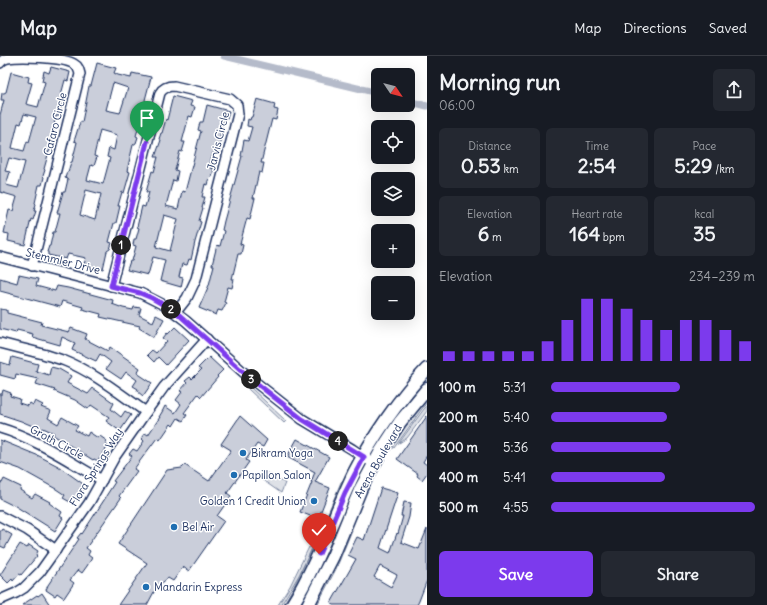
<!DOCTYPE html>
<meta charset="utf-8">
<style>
:root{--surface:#171b24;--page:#242831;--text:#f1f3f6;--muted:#9ea1a6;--line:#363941;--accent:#7c3aed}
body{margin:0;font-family:Delius,sans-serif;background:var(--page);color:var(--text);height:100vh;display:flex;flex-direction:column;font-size:15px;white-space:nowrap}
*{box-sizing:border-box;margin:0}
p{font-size:13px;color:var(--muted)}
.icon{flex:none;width:22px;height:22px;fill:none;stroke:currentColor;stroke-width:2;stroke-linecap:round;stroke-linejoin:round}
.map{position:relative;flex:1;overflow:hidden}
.panel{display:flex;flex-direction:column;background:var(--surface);width:340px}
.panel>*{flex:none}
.needle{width:26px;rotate:125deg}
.controls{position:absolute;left:371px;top:12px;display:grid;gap:8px}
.controls a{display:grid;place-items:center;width:44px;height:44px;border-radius:6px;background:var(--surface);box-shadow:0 4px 16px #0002;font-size:20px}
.pin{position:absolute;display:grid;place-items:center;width:34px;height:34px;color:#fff;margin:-41px -17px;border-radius:50% 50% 50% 0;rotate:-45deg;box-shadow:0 0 4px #0007}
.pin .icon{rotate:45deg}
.km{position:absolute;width:20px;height:20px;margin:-10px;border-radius:50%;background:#222;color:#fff;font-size:11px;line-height:20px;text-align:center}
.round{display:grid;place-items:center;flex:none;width:42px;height:42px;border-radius:6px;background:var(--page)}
.head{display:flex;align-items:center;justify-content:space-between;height:68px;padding:0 12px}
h1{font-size:22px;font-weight:700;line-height:30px}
.figures{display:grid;grid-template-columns:repeat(3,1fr);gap:6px;height:68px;padding:4px 12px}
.figures div{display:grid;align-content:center;border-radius:6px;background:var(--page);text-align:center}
.figures b{font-size:20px;font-weight:700}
.figures small{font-size:11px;font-weight:400}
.figures p{font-size:11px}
.chart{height:112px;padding:8px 12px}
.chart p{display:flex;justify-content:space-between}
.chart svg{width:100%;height:72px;margin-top:4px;stroke:var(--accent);stroke-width:6}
.action{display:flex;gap:8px;margin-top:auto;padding:8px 12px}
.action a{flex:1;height:46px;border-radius:6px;background:var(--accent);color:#fff;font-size:16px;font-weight:700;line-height:46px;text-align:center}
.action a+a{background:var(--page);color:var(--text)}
ul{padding:0 12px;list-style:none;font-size:13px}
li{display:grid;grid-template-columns:64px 48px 1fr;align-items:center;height:30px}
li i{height:10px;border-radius:5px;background:var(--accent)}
header{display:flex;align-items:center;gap:24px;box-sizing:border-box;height:56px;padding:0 20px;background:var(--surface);border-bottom:1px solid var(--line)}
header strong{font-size:19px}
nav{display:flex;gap:22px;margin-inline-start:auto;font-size:14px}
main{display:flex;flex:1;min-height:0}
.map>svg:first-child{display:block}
.green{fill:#dee1e7;stroke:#7c88a2}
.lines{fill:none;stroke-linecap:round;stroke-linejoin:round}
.canal{stroke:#b5bbca;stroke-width:7}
.building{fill:#caceda;stroke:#1b2f5e;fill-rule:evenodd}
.street-casing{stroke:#1b2f5e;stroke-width:12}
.secondary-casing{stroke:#1b2f5e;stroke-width:15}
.street{stroke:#fff;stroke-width:9}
.secondary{stroke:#fff;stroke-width:12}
.route-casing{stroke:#fff;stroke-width:8}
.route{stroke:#7c3aed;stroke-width:5}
.poi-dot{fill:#1f6fb2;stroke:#fff;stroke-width:1.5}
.labels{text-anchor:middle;stroke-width:3;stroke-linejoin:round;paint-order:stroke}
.street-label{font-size:11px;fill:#1b2f5e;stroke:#fff}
.poi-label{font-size:11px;fill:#1b2f5e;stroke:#fff;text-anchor:start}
</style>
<header>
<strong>Map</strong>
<nav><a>Map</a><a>Directions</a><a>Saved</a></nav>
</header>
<main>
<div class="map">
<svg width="427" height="549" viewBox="0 0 427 549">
<rect width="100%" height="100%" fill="#fff"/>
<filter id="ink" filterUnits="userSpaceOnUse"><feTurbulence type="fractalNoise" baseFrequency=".025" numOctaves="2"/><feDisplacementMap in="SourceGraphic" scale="8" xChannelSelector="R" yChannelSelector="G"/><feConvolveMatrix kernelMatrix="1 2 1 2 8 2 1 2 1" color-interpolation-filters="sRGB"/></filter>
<g filter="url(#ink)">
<g class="green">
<path d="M250 331 286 365 284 367 248 333Z"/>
<path d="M427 342V346L394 392H391L412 361Z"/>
<path d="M427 349V355L407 382 399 387Z"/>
<path d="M265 416 285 427 281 437 261 423Z"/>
<path d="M346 421 322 476H320L341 426Z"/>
<path d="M352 474 336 513 317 549H315L335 509 345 485Z"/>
<path d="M316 485 318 487 286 549H283L294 530Z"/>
<path d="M309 491 312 492 299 519 281 549H278L290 530Z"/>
</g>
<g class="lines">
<g class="canal">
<path d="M224 0 378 37"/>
<path d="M408 45 427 50"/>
</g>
</g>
<g class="building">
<path d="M97 7 116 12 114 17 118 19 131 22 132 17 151 21 145 44 146 45 142 61H141L136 80 138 81 136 87 133 89 127 115 130 116 124 137 122 136 118 150H120L116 167H114L109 186 112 187 110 193 107 195 103 213 84 208 86 202 68 198 66 203 48 199V196H47L49 190H50L53 176H55L60 157H57L63 136H65L68 123 65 122 67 116H68L71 106H72L77 86 74 85 76 79 80 66H82L89 30H91ZM113 27 128 32 120 57 106 54ZM100 74 117 79 114 94 109 92 107 101 110 102 103 128 87 124 91 109 94 110 97 101 94 100ZM86 134 101 138 95 164 80 159Z"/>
<path d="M51 11 70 16 68 25 65 24 61 39 64 40 62 51 59 60H56L53 74 55 75 52 86H53L50 95H49L44 113 45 114 43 120 44 121 42 129H39L35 147 36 148 34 155H36L33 164 31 163 25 189 8 185 9 178 4 177 9 154 13 155 17 141 0 136V59L4 44H1L2 37H4L6 36 11 16 29 21 28 26 32 27 26 48 38 51 45 26 42 25 44 15 49 17ZM24 58 36 61 29 86 27 85 24 95 12 92 18 67 21 68ZM9 102 25 106 18 132 6 129 10 116 5 115Z"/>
<path d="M173 40 192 45 190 50 195 51 192 61 189 60 182 86H185L182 96 180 95 175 114 178 115 176 125 173 124 166 150 178 153 182 135 185 136 201 75 198 74 200 66H203L207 49 229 55 227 63 224 62 220 82H221L219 89H221L218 98 213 97 209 111 214 113 212 121H210L208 129 205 128 202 141H205L202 152H203L199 165 201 166 195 186 191 204 189 203 187 209 182 208 179 221 183 222 181 231 160 225 165 204 153 201 148 219 127 214 130 205H132L136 190 133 189 134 183H136L139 172 137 171 142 150 145 151 149 136H146L152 115 154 116 158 101H155L161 84 159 83 161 77H162L166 63 167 64ZM164 159 178 163 170 195 156 191Z"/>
<path d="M257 43 275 48 274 53 278 54 276 64 272 63 261 107H264L262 117 259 116 253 142H255L250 163 247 162 240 188 243 189 241 198H238L232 223H234L232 232 228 231 224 246 226 247 222 255 218 254 216 259 199 252 209 229 214 209H212L217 189 220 190 224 175 222 174 224 165 242 100H241L244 84 248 85 252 71 247 70 248 63 250 64 251 61H252Z"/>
<path d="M19 219 38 223 36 230 55 235 57 230 68 232 113 244 112 248 123 252 133 254 134 251 141 252 139 259 153 266 156 259 164 263 154 281 139 272 140 270 100 261 101 258 82 253 83 251 62 245 60 251 0 235V222L17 227Z"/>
<path d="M0 253 7 254V257L42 266 41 269 69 276 71 272 87 278 85 283 108 295 110 291 140 312 137 317 152 327 143 340 137 335 138 333 133 330 137 324 126 316 121 323 106 313 111 306 100 298 96 305 72 294 75 287 62 281 60 289 32 281 33 278 17 274 16 277 0 273Z"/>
<path d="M175 271 189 284 166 309 158 301 154 306 147 299 152 294 156 297 167 285 163 282 167 277 168 278Z"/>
<path d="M12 301 38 308 36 315 49 319 51 311 59 313 71 320 67 327 88 338 93 332 114 347 111 353 121 361 125 355 131 359 120 375 106 365 109 361 91 349 88 353 75 344 54 335 55 334 36 328 38 323 16 318 15 323 0 319V306L10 309Z"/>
<path d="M209 301 223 314 217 320 218 321 201 341 198 338 184 357 187 359 183 365 178 362 173 370 171 368 160 384 157 382 134 413 137 415 119 440 121 442 86 492 90 495 88 499 92 502 87 510 82 517 78 514 70 524 74 527 64 542 57 537 55 540 46 534 48 529 79 483 77 482 81 477 82 478 106 441V440L115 426 113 425 132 400 129 398 133 393 137 395 144 385 141 382 145 377 148 379 160 361H159L162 356 165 350 175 357 181 348 176 344 182 336 180 335 187 327 185 325 190 321 192 323 201 314 198 312Z"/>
<path d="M3 334 11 337 10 340 20 343 19 347 28 350 30 347 33 349 35 345 43 349 41 351 51 355 48 362 58 368 62 361 78 370 75 374 87 380 89 376 98 382 100 380 107 385 105 388 108 390 98 405 94 403 93 404 53 379 54 377 43 372 42 374 21 365 0 358V338H2Z"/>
<path d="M240 360 267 384 263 391 257 388 246 404 249 406 227 437 231 440 217 460 224 465 189 515 183 511 173 525 168 522 163 526 155 534 147 549H118L147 507 118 488 167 414 182 412 185 409 209 425 231 394 221 388Z"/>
<path d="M427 360V399L423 406 427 409V417L422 424 417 420 418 418 397 403Z"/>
<path d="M297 383 329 401 315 426 330 432 318 463 300 456 312 426H311L315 416 287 401Z"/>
<path d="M0 384 39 400 58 410 86 430 75 445 72 442 70 446 63 442 65 439 56 433 20 413 0 406Z"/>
<path d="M4 423 21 431 20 434 32 442 35 438 50 446 49 447 62 456 60 460 63 462 55 475 12 448V449L0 443V426L2 427Z"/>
<path d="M381 432 398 437 380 492 390 497 397 477 398 478 403 460H401L404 446 411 447 409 461 401 486 419 493 427 473V524L419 545 417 549H334L331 547 356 503 348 499 357 481 364 484ZM380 510 397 519 391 531 374 521Z"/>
<path d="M2 473 12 479 5 492 0 490V476Z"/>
<path d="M20 488 27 492 29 489 38 495 36 499 37 500 21 519 19 518 13 525 12 523 8 527 0 519Z"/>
<path d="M42 537 50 549H22L37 539 38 540Z"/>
</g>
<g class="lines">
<g class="street-casing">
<g id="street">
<path d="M0 7C2 4 4 3 8 2 20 0 63 1 74 8 78 10 79 14 80 18L32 210"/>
<path d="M0 201 140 237 166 250 186 265 250 322 302 363 352 393 368 404"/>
<path d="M111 230 160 37C163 32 168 30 174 30L230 43 237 49 238 58 196 223 187 242 176 256"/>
<path d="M0 287C22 293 44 297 65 305 95 317 120 338 146 356"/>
<path d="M0 372C37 383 68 405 102 424"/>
<path d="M0 460 27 474 56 494"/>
<path d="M0 544 16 537 24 532 40 516 89 447 114 402 146 356 164 331 207 283"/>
</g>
</g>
<g class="secondary-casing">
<g id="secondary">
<path d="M292 549C318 507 333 461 354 417 372 382 400 341 427 313"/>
<path d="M308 549 333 500 361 432 381 395 400 366 427 333"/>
</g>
</g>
<use href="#street" class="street"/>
<use href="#secondary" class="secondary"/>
</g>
</g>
<g class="lines" filter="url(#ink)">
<g class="route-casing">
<path id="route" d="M147 86 111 230 140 237 152 242 176 256 250 322 302 363 364 401 345 437 319 498"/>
</g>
<use href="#route" class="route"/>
</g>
<g class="poi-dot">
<circle cx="243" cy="397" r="4"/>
<circle cx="234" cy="419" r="4"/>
<circle cx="314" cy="445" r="4"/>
<circle cx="174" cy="471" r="4"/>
<circle cx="146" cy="531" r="4"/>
</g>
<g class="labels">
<g class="street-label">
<text transform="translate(55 68) rotate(-76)" y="4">Cafaro Circle</text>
<text transform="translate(218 85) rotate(-76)" y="4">Jarvis Circle</text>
<text transform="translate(63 205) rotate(14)" y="4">Stemmler Drive</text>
<text transform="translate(57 386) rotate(28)" y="4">Groth Circle</text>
<text transform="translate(378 405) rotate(-60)" y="4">Arena Boulevard</text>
<text transform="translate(96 411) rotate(-58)" y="4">Flora Springs Way</text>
</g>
<g class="poi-label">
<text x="251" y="401">Bikram Yoga</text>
<text x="242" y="423">Papillon Salon</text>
<text x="306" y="449" text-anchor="end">Golden 1 Credit Union</text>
<text x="182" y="475">Bel Air</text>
<text x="154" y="535">Mandarin Express</text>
</g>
</g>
</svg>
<div class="controls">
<a><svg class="needle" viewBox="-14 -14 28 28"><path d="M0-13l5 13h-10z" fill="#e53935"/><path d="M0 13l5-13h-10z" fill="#9ea1a6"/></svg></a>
<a><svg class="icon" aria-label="locate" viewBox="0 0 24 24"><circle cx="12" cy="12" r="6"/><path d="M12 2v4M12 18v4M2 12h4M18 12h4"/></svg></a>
<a><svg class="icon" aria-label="layers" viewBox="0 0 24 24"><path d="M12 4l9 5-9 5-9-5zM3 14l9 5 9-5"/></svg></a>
<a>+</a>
<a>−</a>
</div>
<div class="pin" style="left:147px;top:86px;background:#1e9e55"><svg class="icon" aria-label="arrive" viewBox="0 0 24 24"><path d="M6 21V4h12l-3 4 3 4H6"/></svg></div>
<div class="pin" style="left:319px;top:498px;background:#d93025"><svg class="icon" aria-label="check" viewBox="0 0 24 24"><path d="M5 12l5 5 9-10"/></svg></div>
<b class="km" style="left:121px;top:189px">1</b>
<b class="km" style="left:171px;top:253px">2</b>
<b class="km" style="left:251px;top:323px">3</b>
<b class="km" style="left:338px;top:385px">4</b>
</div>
<section class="panel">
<div class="head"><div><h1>Morning run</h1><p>06:00</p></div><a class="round"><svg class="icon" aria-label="share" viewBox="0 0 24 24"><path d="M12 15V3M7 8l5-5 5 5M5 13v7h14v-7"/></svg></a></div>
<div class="figures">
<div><p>Distance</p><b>0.53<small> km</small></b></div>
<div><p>Time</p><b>2:54</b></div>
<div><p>Pace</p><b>5:29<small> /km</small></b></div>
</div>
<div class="figures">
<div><p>Elevation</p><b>6<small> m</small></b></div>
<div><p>Heart rate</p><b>164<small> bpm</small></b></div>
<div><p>kcal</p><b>35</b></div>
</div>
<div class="chart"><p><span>Elevation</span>234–239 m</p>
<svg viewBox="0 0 160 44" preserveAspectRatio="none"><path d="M5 44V38M15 44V38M25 44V38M35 44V38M45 44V38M55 44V32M65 44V19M75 44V6M85 44V6M95 44V12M105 44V19M115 44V25M125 44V19M135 44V19M145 44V25M155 44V32"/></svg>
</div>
<ul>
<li><b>100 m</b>5:31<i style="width:63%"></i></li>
<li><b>200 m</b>5:40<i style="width:57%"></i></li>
<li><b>300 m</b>5:36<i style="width:59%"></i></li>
<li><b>400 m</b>5:41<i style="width:56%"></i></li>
<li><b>500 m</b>4:55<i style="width:100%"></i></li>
</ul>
<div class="action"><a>Save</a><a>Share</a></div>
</section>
</main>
